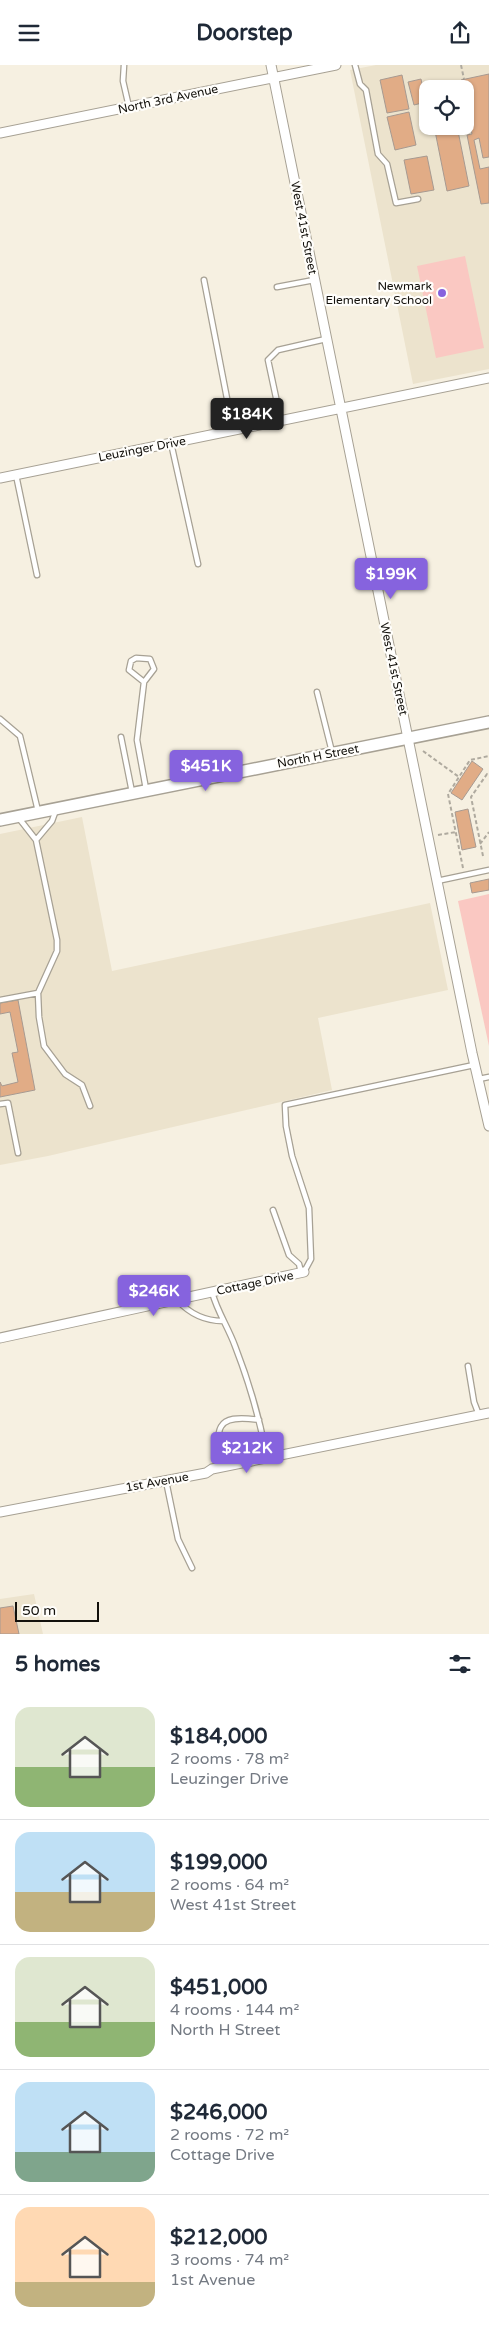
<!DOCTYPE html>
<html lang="en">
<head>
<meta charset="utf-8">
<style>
	:root { --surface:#fff; --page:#f6f6f7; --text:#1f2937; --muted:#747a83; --line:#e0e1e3; --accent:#8663de }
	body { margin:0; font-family:"Varela Round",sans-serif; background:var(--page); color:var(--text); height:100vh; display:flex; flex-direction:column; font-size:19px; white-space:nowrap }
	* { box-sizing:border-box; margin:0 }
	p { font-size:16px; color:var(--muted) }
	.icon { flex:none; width:28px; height:28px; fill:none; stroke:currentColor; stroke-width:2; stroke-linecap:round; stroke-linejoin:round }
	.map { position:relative; height:1569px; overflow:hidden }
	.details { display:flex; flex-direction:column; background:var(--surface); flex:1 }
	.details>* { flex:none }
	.buttons { position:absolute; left:419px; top:15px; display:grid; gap:10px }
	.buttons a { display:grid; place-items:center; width:55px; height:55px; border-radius:10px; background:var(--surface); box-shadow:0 1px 4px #0004; font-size:25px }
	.scale { position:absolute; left:15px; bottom:12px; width:84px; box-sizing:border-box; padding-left:5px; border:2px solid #12100b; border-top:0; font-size:14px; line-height:18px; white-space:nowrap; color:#12100b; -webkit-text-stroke:4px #fffefb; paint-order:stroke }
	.price { position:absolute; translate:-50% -42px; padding:0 11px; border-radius:5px; background:var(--accent); color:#fff; font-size:16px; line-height:32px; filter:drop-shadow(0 1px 2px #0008) }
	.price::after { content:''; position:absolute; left:50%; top:30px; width:15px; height:11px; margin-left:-8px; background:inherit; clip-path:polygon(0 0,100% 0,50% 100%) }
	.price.current { background:#222; color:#fff }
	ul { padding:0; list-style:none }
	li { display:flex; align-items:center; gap:15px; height:125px; padding:0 15px }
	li+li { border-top:1px solid var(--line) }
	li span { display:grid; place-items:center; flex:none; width:140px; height:100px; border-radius:15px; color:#555 }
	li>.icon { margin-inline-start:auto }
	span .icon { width:60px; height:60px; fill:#fffc; stroke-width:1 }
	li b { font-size:21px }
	h2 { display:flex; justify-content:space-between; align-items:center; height:60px; padding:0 15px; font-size:21px }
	header { display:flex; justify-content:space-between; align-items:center; height:65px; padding:0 15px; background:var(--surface); font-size:22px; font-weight:800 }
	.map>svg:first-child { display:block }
	.built { fill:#ece3cd; fill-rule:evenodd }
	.green { fill:#fac8c2 }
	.building { fill:#e1ac86; stroke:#a79a91 }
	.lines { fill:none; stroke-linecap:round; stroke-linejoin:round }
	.service-casing { stroke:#a7a194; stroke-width:7 }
	.minor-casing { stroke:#a7a194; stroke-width:11 }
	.tertiary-casing { stroke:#a7a194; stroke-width:14 }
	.path { stroke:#afaa9f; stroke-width:2; stroke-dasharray:4 2.5; stroke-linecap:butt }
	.service { stroke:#fff; stroke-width:4.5 }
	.minor { stroke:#fff; stroke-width:9 }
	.tertiary { stroke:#fff; stroke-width:11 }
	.poi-dot { fill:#8663de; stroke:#fffefb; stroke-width:2 }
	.labels { text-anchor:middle; stroke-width:4.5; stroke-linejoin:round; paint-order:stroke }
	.street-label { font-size:12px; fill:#12100b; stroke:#fffefb }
	.poi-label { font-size:12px; fill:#12100b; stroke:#fffefb; text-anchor:end }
</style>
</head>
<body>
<header><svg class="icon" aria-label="menu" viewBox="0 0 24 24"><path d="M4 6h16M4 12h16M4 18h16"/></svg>Doorstep<svg class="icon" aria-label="share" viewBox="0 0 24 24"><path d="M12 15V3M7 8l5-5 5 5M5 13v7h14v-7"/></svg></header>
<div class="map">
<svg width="489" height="1569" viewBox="0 0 489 1569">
	<rect width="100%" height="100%" fill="#f6f0e1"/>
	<!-- built -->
	<path class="built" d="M376,0H489V304L413,319L350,5ZM428,24H465V61H428Z
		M82,752L112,906L430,838L448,925L318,953L332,1025L48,1091L0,1100V769Z
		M34,1529L43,1569H0V1534Z"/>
	<!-- green -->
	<path class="green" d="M465,191L484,283L436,293L417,201Z
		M489,829V981L458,836Z"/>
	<!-- building -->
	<path class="building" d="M489,9V92L483,93L479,73L474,75L480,104L489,102V138L481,139L467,70L472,69L465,37V24H463L461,15Z
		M402,10L409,44L387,48L380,15Z
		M421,14L426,37L414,40L408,17Z
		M409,47L416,80L395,85L387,52Z
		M434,61H457L469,121L447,126Z
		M427,91L434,125L411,129L404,95Z
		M472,696L483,704L462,735L451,728Z
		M468,744L476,782L462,785L455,747Z
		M489,814V825L472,828L470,818Z
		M18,935L35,1025L0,1032V1017L2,1021L18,1017L12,988L18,987L10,947L0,949V938Z
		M13,1541L19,1569H0V1543Z"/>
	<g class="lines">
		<!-- service casing -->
		<g class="service-casing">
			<path id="service" d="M124,0L123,16L129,42
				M355,0L360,19L366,25L378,89L387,99L396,138L418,134
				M204,215L230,349
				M277,222L314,215
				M281,356L268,295L278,285L326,274
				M228,367L225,352L234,348L239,351L242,364
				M171,378L198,499
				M16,410L37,510
				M144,617L129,605L131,596L136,593L150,594L154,604L144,617L137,675L146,724
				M317,627L332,687
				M0,654L20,671L38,746
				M121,672L132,727
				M18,752L36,775L52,756L56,745
				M36,775L57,875V886L38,928L39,952L44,981L65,1009L82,1020L90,1041
				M437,816L489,805
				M0,935L38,928
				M479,1014L489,1012
				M0,1039L8,1038L18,1088
				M273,1145L289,1190L299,1199L301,1207
				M304,1207L311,1194L309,1143L292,1091L286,1061L285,1040L474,1000
				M212,1227C217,1246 228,1262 235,1281C249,1317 260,1355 267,1393
				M177,1235C189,1248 205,1256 223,1256
				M468,1301L474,1337L479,1350
				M222,1402C215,1364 214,1348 259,1355
				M166,1416L178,1474L192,1503"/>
		</g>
		<!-- minor casing -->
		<g class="minor-casing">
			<path id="minor" d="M271,0L472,988L489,1061
				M0,68L336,0
				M0,413L489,313
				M0,1273L304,1207
				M0,1447L206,1408L212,1404L489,1348"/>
		</g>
		<!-- tertiary casing -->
		<g class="tertiary-casing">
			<path id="tertiary" d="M0,755L489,657"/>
		</g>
		<!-- path -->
		<path class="path" d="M461,0L464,14
			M423,686L459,712
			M438,770L456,767
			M480,779L489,767
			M483,791L471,732L487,709L489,711
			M463,803L448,729L470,695L489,691"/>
		<!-- service -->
		<use href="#service" class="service"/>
		<!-- minor -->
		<use href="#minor" class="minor"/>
		<!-- tertiary -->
		<use href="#tertiary" class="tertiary"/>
	</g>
	<!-- markers -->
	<circle class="poi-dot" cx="442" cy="228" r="5"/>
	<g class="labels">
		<!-- street labels -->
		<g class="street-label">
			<text transform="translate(168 34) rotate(-12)" y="4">North 3rd Avenue</text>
			<text transform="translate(304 163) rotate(79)" y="4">West 41st Street</text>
			<text transform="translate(142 384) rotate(-11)" y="4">Leuzinger Drive</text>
			<text transform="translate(394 604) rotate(78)" y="4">West 41st Street</text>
			<text transform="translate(318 691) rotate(-11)" y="4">North H Street</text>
			<text transform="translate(255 1218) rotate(-12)" y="4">Cottage Drive</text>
			<text transform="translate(157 1417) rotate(-10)" y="4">1st Avenue</text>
		</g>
		<!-- poi labels -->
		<g class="poi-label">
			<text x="432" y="225">Newmark<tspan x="432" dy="14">Elementary School</tspan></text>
		</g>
	</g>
</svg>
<div class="buttons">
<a><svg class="icon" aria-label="locate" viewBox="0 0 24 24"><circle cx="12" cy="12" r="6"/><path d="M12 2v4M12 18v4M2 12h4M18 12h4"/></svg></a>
</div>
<div class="scale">50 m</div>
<b class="price current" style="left:247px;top:375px">$184K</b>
<b class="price" style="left:391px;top:535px">$199K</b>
<b class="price" style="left:206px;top:727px">$451K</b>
<b class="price" style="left:154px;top:1252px">$246K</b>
<b class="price" style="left:247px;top:1409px">$212K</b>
</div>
<section class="details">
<h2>5 homes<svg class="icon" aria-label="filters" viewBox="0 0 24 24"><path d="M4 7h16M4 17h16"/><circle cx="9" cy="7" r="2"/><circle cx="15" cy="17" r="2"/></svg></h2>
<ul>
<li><span style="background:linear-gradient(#dfe7d0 60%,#8fb573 0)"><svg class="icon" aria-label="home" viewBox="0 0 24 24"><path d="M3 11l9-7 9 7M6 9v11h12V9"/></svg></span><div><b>$184,000</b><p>2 rooms · 78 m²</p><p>Leuzinger Drive</p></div></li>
<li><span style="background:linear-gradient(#bfe0f5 60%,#c2b280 0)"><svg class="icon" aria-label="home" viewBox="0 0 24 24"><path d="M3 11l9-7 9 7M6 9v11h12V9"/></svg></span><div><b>$199,000</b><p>2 rooms · 64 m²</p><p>West 41st Street</p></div></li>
<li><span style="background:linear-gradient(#dfe7d0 65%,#8fb573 0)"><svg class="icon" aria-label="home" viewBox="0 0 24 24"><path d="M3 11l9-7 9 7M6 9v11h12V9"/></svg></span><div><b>$451,000</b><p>4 rooms · 144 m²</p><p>North H Street</p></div></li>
<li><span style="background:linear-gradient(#bfe0f5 70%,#7fa58c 0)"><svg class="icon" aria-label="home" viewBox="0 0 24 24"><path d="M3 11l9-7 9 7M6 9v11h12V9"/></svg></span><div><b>$246,000</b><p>2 rooms · 72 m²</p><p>Cottage Drive</p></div></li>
<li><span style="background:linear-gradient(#ffd9b3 75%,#c2b280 0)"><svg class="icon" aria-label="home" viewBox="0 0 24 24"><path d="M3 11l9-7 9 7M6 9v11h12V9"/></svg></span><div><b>$212,000</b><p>3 rooms · 74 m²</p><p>1st Avenue</p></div></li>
</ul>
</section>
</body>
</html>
